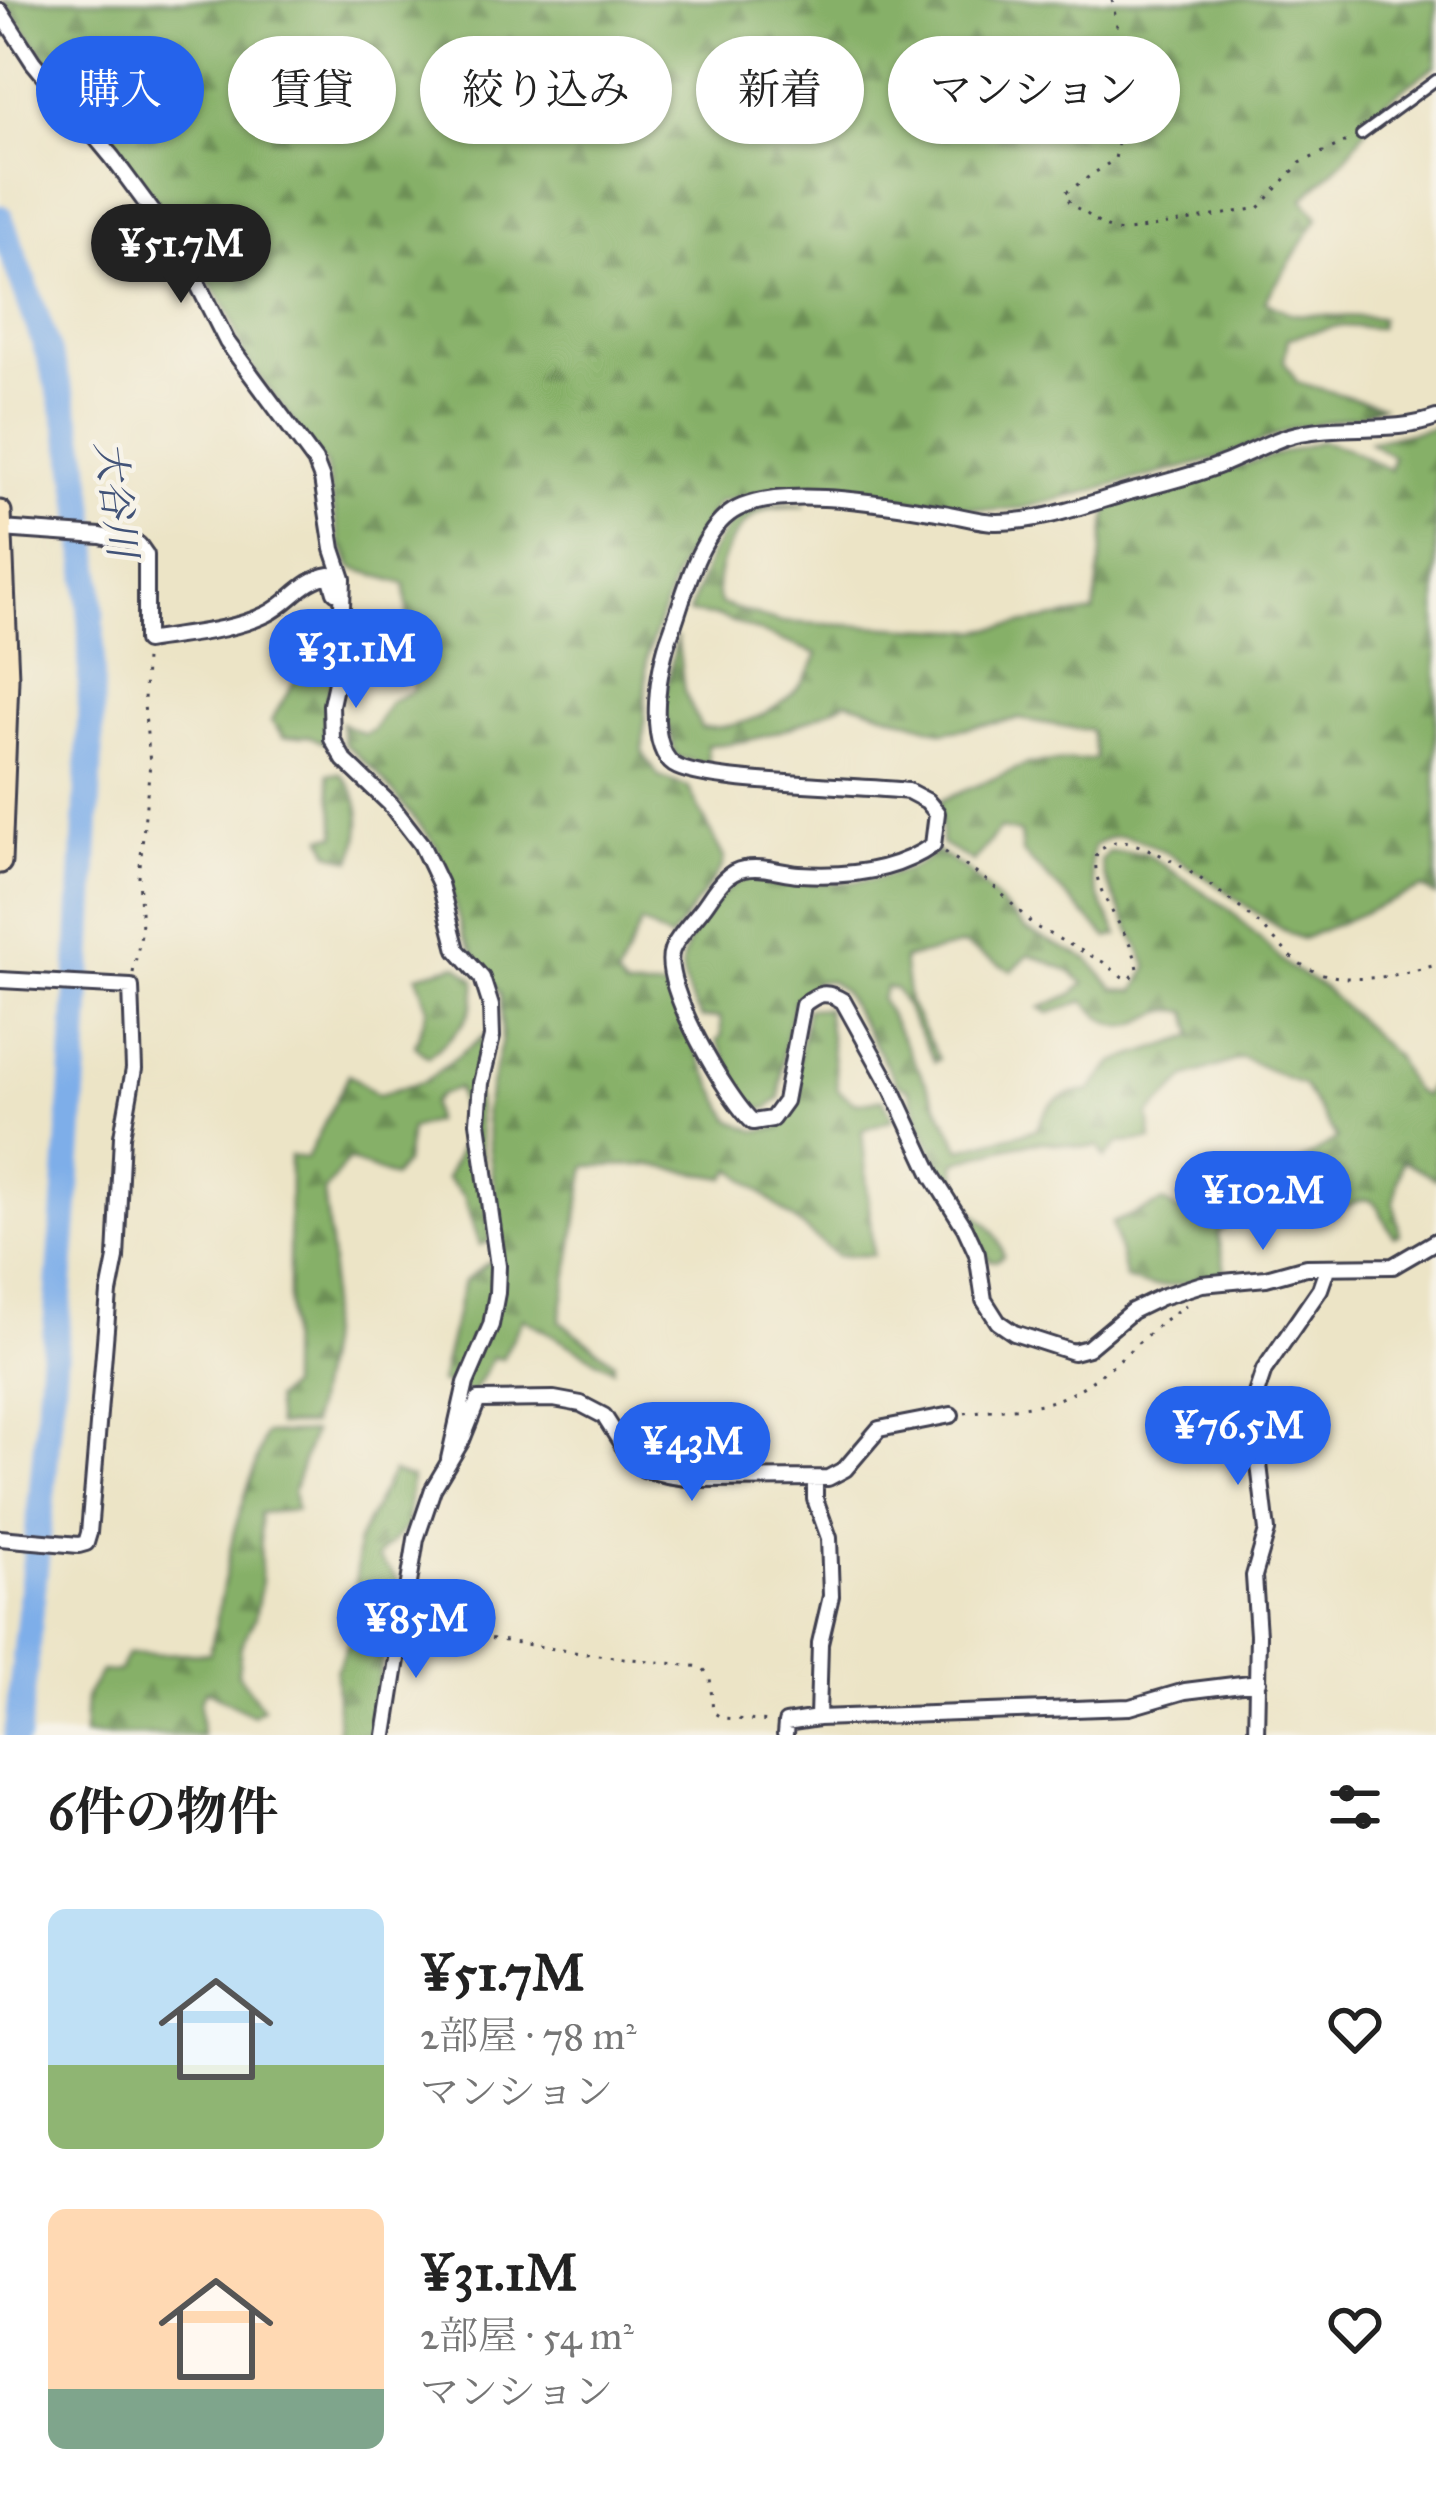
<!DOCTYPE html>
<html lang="ja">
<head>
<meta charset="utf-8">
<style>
	:root { --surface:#fff; --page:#f6f6f6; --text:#222; --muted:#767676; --accent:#2563eb }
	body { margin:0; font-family:"IM FELL Great Primer","Noto Serif JP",serif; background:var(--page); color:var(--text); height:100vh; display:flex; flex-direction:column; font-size:45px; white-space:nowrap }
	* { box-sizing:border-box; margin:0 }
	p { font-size:39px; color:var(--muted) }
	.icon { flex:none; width:66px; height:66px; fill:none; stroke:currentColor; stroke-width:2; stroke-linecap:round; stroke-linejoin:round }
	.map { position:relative; height:1735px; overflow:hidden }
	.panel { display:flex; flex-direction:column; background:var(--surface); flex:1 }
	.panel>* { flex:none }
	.hud { position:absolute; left:36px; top:36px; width:1365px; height:108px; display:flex; gap:24px }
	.price { position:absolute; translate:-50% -102px; padding:0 27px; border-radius:42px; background:var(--accent); color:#fff; font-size:39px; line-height:78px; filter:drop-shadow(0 3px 6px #0008) }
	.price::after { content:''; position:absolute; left:50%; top:72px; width:36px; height:27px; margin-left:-18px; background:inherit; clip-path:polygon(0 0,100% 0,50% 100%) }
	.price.selected { background:#222; color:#fff }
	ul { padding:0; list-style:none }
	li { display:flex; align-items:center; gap:36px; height:300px; padding:0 48px }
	li span { display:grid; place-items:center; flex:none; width:336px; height:240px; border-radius:18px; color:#555 }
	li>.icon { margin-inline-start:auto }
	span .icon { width:144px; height:144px; fill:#fffc; stroke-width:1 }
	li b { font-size:51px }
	h2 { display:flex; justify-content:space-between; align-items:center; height:144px; padding:0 48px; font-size:51px }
	.chip { padding:0 42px; border-radius:54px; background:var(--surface); box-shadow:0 3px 9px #0004; font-size:42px; line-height:108px }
	.chip.selected { background:var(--accent); color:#fff }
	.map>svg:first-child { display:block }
	.forest { fill:url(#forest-firs); stroke:#546951; stroke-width:3; fill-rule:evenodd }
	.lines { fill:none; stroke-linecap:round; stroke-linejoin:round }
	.river { stroke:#7eaee9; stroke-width:27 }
	.service-casing { stroke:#403f50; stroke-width:14 }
	.minor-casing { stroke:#403f50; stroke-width:20 }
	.secondary-casing { stroke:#403f50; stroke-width:27 }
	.path { stroke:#403f50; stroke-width:3; stroke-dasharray:3 9; stroke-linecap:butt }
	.service { stroke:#fff; stroke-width:8 }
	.minor { stroke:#fff; stroke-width:14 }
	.secondary { stroke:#f8e7c3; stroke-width:21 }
	.labels { text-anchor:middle; stroke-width:9; stroke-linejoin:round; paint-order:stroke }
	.water-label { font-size:39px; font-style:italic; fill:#425378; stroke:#f7f3e8 }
</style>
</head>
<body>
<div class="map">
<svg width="1436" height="1735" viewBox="0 0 1436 1735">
	<defs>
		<pattern id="forest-firs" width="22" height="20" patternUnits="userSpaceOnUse" patternTransform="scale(3)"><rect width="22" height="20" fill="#86b067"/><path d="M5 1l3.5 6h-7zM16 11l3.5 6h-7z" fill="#6d8f56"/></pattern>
	</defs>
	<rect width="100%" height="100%" fill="#f7f3e8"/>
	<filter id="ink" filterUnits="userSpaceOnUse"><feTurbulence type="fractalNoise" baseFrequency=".00833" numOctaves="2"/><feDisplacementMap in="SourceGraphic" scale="24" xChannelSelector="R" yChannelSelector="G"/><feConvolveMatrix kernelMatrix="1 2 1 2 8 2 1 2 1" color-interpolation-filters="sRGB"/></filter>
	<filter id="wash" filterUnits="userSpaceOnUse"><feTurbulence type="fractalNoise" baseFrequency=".004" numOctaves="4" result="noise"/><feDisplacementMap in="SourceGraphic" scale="48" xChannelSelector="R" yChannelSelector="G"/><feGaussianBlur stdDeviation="2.7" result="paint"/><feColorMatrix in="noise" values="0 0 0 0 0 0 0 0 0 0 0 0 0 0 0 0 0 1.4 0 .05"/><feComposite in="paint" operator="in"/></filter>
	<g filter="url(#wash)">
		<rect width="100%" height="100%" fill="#ece4c6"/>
		<!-- forest -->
		<path class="forest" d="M3,0H1436V65L1383,103L1345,159L1303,199L1318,218L1265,301L1291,314L1381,318L1379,328L1338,326L1288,338L1284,361L1297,382L1381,406L1360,415L1294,428L1217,459L1023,508L993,510L786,486L718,502L680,564L647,655L643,753L659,777L688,787L724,858L722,868L670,939L641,923L617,977L625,989H665L731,1120L756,1131L780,1127L793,1098L807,1009L826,1008L838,1090L855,1103L883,1099L893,1119L862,1130L873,1255L837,1256L733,1169L726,1178L650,1165L586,1166L560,1321L614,1362L613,1369L523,1318L502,1359L493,1357L473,1393L440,1382L464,1281L502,1252L485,1111L502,1039L501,995L464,937L437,846L378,774L344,743L341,723L364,734L373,730L390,702L413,690L405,584L352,568L340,543L326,465L242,353L230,315L201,269Z
			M1436,427V896L1422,888L1302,939C1256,922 1155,826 1111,837C1105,839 1100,843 1094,846C1083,879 1104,906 1118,935L1108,938L1022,852L1020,833L1000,829L973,862L942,844L940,801L1028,764L1096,759L1091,731L1019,719L943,732L847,701C804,725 756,744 707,745L709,765L676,757L663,705L677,637L684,691L701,728C752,729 799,703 818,654L720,617L689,613C711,550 724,493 806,506C794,507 779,506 768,509C734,520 709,573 720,604L779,622L977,631L1094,612L1108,507L1321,441L1346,448L1390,470L1393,457L1369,442Z
			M325,651L335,663L325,708L324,743L309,736L283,737L271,721L309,657Z
			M328,774H341C364,799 364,829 352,860L330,853L323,837L337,835Z
			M936,851L969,872L1026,930L1089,960L1114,989L1135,991L1148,967L1104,876L1101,861L1108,852L1145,853L1228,908L1289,967L1324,988L1395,1056L1413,1090L1424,1096L1436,1074V1179L1402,1160L1394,1203L1400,1234L1394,1236C1371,1202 1381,1185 1332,1215L1287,1207L1252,1223H1233L1218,1233L1225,1271C1192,1281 1157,1295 1126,1279L1112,1223L1164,1202L1196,1222L1208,1208L1282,1173L1337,1139L1303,1085L1242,1058L1187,1077L1149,1115L1152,1140L1119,1143L1105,1158L1099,1146C1081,1151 1060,1141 1041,1142C1013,1143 982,1155 955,1162C956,1171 956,1183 960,1191C972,1221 996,1219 1003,1256L996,1261L989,1260C960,1203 926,1150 909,1089L897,1083L843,991L830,981H816L794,1001L783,1052L780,1098L768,1108L758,1109L749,1101L717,1041L722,1036L720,1017L702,1018C692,1004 683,984 682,966C680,944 724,884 746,878C770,871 796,883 820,883C855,884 912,877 936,851ZM963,945L1012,971L1029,954L1068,970L1084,983L1073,994L1040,1008L1049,1013L1084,1001C1138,1058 1140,1000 1188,1012L1194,1036L1114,1062L1090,1091C1061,1094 1048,1100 1037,1129L961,1149L881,999L886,987L896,989L935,1062L939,1059L909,1002L903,959Z
			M458,965L475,980C478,1018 454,1035 428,1057L415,1045L428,1008L417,975Z
			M484,1036L475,1080L490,1241L480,1245L464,1196L446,1178L465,1137L458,1088L440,1095L432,1103L434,1121L410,1129L405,1163L393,1177L348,1160L324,1192L332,1261L325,1345L311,1425H277L274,1399L288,1387L290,1156L307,1158L349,1074L378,1095L426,1081Z
			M313,1432L293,1491L296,1510L260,1513L261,1583L255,1618L241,1645L238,1674L263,1708L253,1715L206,1690L200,1702L202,1735H84L86,1696L101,1671L118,1672L127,1654L210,1653L234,1531L265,1434Z
			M392,1472L411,1478L407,1526L377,1558L398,1579L378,1683L377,1735H338L336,1671L355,1629L357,1542Z"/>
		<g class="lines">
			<!-- river -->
			<path class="river" d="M0,218C29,300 60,372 76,459C102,608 89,763 82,912C70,1187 48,1462 17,1735"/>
		</g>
	</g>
	<g filter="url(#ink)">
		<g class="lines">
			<!-- service casing -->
			<g class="service-casing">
				<path id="service" d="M1361,135L1436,80"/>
			</g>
			<!-- minor casing -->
			<g class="minor-casing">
				<path id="minor" d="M0,11L33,62L112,157L180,249L227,342L315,461L322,479L333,549L343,579L340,664L331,705L332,739L344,760L390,804L421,844L440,884L457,950L482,978L491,1006L492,1037L481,1083L478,1122L498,1266L497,1293L491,1325L466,1383L449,1459
					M1436,418C1393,434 1345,423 1301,433C1275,438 1250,453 1225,463C1195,476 1161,483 1129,492C1087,504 1042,522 997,522C980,522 961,516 943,513C893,505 771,482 729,514C696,539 684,598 670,635C659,663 645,745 674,765C703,784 863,785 908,791L927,801L937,813L933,845C895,872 844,877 799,874C782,873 762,865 744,869C725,872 715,891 705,905C695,919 678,935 672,950C659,983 728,1100 753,1122L772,1119L785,1101L803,1005C818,993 826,990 843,1001L893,1091L933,1177L965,1228L977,1254L984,1300L998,1322L1014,1333L1073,1352L1088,1348L1132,1311L1161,1297L1202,1284L1266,1278L1306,1267L1393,1266L1436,1241
					M2,529L101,536L139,545L146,555V641C185,634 230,632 267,614C290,603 303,579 330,575L335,592
					M0,980L131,987L134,1069L122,1136L116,1258L109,1293L89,1533L86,1543L79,1545L0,1538
					M815,1479V1499L829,1538L831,1596L820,1643L818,1718
					M385,1735L416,1539L433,1489L462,1440L478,1400L554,1399L581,1404L604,1416L632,1460L644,1469L667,1475L693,1479L828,1478L845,1469L879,1429L951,1415
					M785,1735L786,1723L818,1718L1130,1707L1185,1691L1258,1682
					M1256,1735L1258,1635L1254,1576L1267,1531L1252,1406L1264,1370L1320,1289L1327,1269"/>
			</g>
			<!-- secondary casing -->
			<g class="secondary-casing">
				<path id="secondary" d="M0,512L7,678L0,862"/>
			</g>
			<!-- path -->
			<path class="path" d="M1112,0C1124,55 1125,104 1115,159L1065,193L1072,206C1094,214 1096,229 1123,232L1259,208L1300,163L1349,140
				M945,852L992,884L1034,926L1103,962L1124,978H1131L1138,969C1132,929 1085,890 1098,850C1099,850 1114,843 1115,842C1153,837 1248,910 1273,938C1288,953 1295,964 1317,972C1356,985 1396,976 1436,965
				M133,973L142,929L139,877L150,763L144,705L145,655
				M965,1413C992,1409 1022,1409 1049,1402C1101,1388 1140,1334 1186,1305
				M420,1627L580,1653L702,1667L710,1677L713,1712L722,1718L771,1722"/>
			<!-- service -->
			<use href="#service" class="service"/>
			<!-- minor -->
			<use href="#minor" class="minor"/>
			<!-- secondary -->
			<use href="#secondary" class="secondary"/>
		</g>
	</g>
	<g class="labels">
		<!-- water labels -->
		<g class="water-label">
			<text transform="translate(117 499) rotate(83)" y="14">大谷川</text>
		</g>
	</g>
</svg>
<b class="price selected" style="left:181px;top:306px">¥51.7M</b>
<b class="price" style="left:356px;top:711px">¥31.1M</b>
<b class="price" style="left:1263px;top:1253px">¥102M</b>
<b class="price" style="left:1238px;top:1488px">¥76.5M</b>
<b class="price" style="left:692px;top:1504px">¥43M</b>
<b class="price" style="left:416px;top:1681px">¥85M</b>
<div class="hud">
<a class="chip selected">購入</a>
<a class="chip">賃貸</a>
<a class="chip">絞り込み</a>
<a class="chip">新着</a>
<a class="chip">マンション</a>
</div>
</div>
<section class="panel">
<h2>6件の物件<svg class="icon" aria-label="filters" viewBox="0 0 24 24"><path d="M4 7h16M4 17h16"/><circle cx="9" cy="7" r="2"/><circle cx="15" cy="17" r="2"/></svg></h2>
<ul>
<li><span style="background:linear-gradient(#bfe0f5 65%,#8fb573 0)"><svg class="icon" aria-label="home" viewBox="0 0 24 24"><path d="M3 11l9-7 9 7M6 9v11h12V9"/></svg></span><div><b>¥51.7M</b><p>2部屋 · 78 m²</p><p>マンション</p></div><svg class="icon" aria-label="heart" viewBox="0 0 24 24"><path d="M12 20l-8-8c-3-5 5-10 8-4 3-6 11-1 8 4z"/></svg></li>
<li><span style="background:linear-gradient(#ffd9b3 75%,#7fa58c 0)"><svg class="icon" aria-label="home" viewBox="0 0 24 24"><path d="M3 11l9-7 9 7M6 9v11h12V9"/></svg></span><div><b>¥31.1M</b><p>2部屋 · 54 m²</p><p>マンション</p></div><svg class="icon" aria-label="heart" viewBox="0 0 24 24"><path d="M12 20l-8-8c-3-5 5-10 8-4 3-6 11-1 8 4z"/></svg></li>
</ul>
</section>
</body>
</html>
